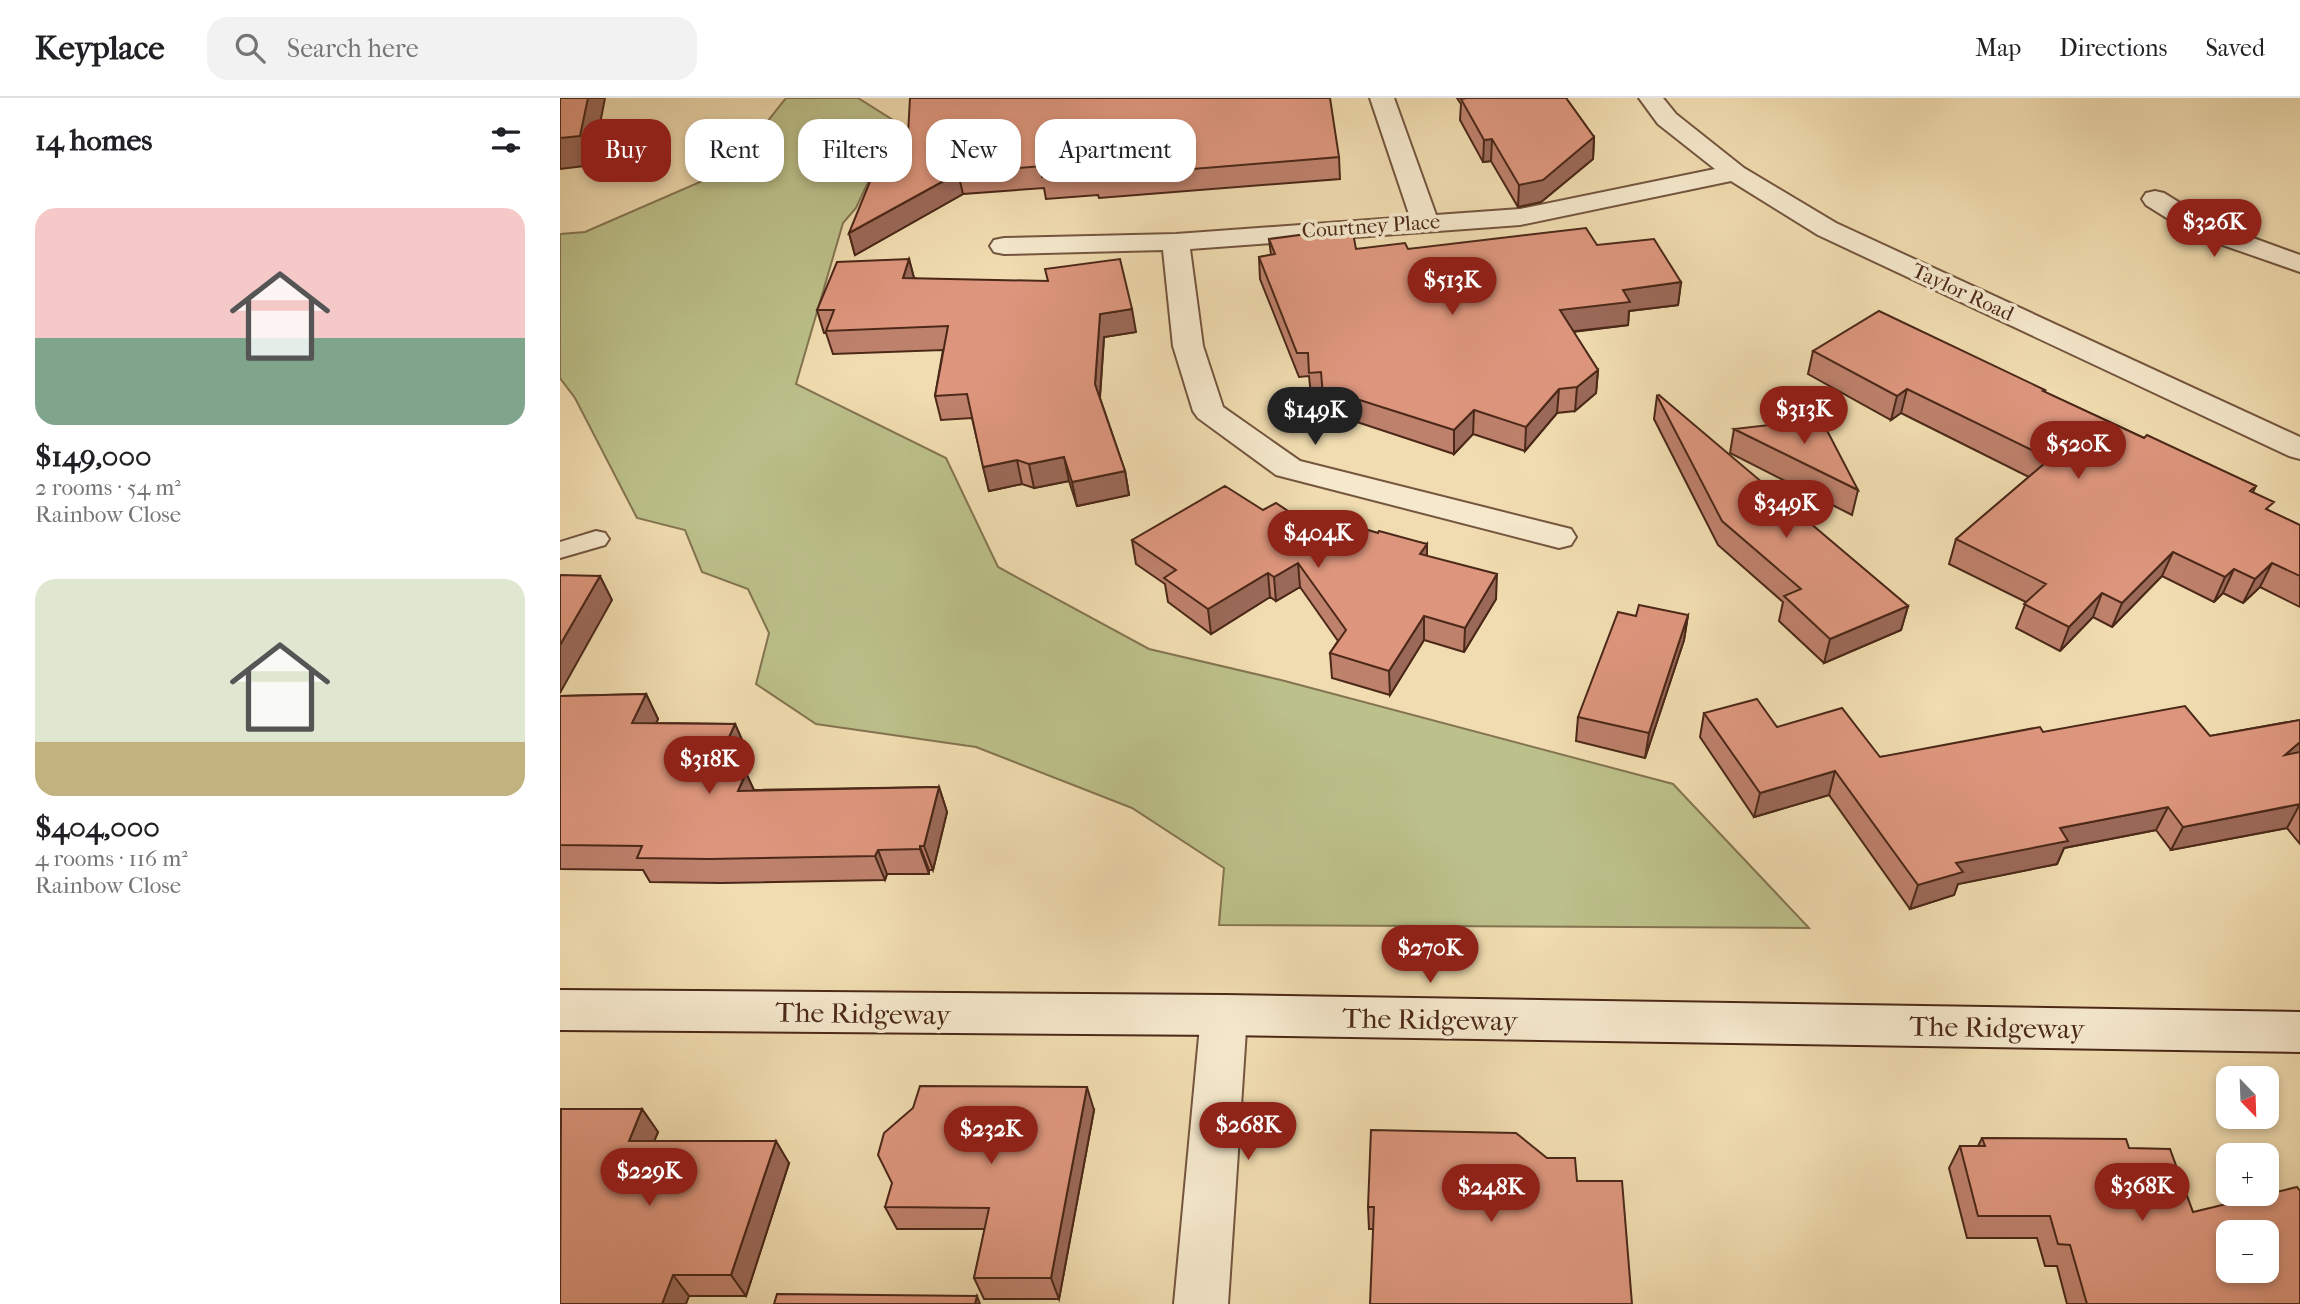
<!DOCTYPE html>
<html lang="en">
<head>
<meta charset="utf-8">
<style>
	:root { --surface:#fff; --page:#f2f2f2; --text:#202124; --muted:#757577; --line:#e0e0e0; --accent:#8f2418 }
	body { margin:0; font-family:"IM FELL French Canon",serif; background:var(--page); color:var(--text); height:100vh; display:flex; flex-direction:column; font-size:26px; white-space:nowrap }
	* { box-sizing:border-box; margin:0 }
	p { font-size:23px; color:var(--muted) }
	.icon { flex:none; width:38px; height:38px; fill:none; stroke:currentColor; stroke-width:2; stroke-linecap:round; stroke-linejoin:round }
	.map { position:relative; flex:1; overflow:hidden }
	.drawer { display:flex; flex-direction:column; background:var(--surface); width:560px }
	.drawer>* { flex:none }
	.hud { position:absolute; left:21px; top:21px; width:665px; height:63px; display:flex; gap:14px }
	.needle { width:46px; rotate:157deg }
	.tools { position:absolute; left:1656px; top:968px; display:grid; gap:14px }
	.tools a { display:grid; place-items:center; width:63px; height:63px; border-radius:14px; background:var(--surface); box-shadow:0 4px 10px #0003; font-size:35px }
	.price { position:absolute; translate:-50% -60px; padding:0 16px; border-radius:24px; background:var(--accent); color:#fff; font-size:23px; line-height:46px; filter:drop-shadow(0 2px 4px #0008) }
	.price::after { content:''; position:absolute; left:50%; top:42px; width:21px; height:16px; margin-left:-10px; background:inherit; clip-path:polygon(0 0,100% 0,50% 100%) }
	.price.active { background:#222; color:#fff }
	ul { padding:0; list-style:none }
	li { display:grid; align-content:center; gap:14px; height:371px; padding:0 35px }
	li span { display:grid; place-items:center; height:217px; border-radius:21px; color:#555 }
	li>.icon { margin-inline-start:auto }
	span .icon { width:126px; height:126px; fill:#fffc; stroke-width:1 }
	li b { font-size:30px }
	h2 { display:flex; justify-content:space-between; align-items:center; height:84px; padding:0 35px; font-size:30px }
	.pill { padding:0 24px; border-radius:21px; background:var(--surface); box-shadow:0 4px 10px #0003; font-size:24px; line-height:63px }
	.pill.active { background:var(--accent); color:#fff }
	header { display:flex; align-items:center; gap:42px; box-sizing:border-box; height:98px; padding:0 35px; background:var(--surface); border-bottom:2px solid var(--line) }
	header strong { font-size:33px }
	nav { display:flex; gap:38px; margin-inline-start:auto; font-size:24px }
	.search { width:490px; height:63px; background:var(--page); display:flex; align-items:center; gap:18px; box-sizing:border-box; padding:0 24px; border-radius:21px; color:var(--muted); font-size:26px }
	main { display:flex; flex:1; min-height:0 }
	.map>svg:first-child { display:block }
	.green { fill:#bcc08a; stroke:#847451; stroke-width:2 }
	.water { fill:#9bbca8; stroke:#7b816e; stroke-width:2 }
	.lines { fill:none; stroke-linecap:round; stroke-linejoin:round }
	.lane-casing { stroke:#74553e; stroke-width:4 }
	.street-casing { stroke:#74553e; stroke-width:4 }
	.secondary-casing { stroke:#4b2818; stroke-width:4 }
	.lane { fill:#f5e8cc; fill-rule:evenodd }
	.street { fill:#f5e8cc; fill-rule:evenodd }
	.secondary { fill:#f5e8cc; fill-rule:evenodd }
	.wall { fill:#be816c; stroke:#4b2818; stroke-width:2 }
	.shaded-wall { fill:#9b6958; stroke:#4b2818; stroke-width:2 }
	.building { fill:#dd967d; stroke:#4b2818; stroke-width:2; fill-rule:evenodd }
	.labels { text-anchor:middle; stroke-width:7; stroke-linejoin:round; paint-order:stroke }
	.far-street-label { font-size:21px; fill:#4b2818; stroke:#f5e8cc }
	.near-street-label { font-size:28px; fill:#4b2818; stroke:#f5e8cc }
</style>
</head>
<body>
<header>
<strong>Keyplace</strong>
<div class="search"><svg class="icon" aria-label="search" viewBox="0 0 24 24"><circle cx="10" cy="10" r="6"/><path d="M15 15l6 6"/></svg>Search here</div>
<nav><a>Map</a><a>Directions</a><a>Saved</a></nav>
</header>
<main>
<section class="drawer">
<h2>14 homes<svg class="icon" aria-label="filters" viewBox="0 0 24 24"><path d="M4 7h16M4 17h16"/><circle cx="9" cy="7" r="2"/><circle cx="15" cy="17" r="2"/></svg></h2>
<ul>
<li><span style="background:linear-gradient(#f6c9c9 60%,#7fa58c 0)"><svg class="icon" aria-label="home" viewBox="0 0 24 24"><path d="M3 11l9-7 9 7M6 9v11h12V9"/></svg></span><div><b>$149,000</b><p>2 rooms · 54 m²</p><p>Rainbow Close</p></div></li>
<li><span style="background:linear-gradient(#dfe7d0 75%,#c2b280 0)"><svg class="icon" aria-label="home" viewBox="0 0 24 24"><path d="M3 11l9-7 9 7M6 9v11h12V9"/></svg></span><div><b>$404,000</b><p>4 rooms · 116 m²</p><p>Rainbow Close</p></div></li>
</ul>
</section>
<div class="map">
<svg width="1740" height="1206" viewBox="0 0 1740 1206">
	<rect width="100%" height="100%" fill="#f0dcb0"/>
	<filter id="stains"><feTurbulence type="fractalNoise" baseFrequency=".00286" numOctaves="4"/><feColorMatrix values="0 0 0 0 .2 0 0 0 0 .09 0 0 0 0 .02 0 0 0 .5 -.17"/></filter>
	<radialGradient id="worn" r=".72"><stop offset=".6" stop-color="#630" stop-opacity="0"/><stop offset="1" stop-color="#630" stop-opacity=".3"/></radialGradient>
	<!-- green -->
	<path class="green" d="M226,0H298L336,24L296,110L283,125L236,286L386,360L438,469L589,551L721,582L1113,686L1249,830L659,827L664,770L572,710L416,649L256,626L196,586L209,535L188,491L142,474L125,432L77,420L15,300L0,280V136L25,134L170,71Z"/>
	<!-- water -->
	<path class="water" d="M71,56L74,57L69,77L44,80L48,60Z"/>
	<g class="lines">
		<!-- lane casing -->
		<g class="lane-casing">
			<path id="lane" d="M36,433L45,435L49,441L45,447L0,460V444Z"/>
		</g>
		<!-- street casing -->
		<g class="street-casing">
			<path id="street" d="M810,0H834L876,117L960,111L1155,71L1098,26L1079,0H1103L1116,16L1184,70L1276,125L1740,339V361L1729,358L1258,137L1171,83L960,127L630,151L643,248L663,309L740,363L1011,431L1016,439L1011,447L999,450L716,377L638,320L633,313L613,248L603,152L444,156L434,154L430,148L434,142L444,140L616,136L850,119Z
				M1595,93L1604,95L1652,125L1740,157V174L1634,137L1586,107L1582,101L1586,95Z
				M664,897L680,903L687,917L668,1206H614L641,917L648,903Z"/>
		</g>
		<!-- secondary casing -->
		<g class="secondary-casing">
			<path id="secondary" d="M0,892L664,897L1740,914V954L664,937L0,932Z"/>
		</g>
		<!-- lane -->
		<use href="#lane" class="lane"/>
		<!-- street -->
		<use href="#street" class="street"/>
		<!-- secondary -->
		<use href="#secondary" class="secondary"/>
	</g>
	<!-- wall -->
	<path class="wall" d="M897,0H1006L1034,39L1033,61L981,104L958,109L931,63L923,64L900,22L901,6Z
		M347,54L779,59L780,81L539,100L538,97L486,101L484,90L403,96L295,157L289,135Z
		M709,141L796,151H848L1037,147L1121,184L1118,207L1069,213L1068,227L1013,234L1038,272L1036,295L1015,313L997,315L965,353L913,336L894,356L785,320L765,322L763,297L751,298L749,278L739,279L700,181L699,159L711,157Z
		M349,161L354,180L576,234L544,239L540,300L565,373L569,397L517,408L509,383L474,390L462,386L429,393L412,320L381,322L375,298L383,252L273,256L266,235H264L257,212Z
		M1253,253L1484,294L1584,340L1696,388L1693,394L1709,413L1740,427V509L1700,489L1683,505L1663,495L1654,504L1602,478L1552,529L1533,519L1500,553L1456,530L1466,504L1389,466L1396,441L1469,379L1341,315L1331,322L1248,276Z
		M1097,298L1348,508L1341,532L1264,565L1219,523L1223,504L1158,447L1094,321Z
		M1174,331L1298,392L1292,417L1170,355Z
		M703,412L749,427L818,435L867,446V458L936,501L904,554L864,542L830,597L772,580L770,555L778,543L740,489L716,503L710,499L651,536L608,504L605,486L576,466L572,442Z
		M1128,517L1124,542L1085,660L1016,643L1018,619Z
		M86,596L98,621L96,625L175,626L186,651L175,675H186L194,692L379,689L387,714L373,772H369V776H327L325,782L161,785L90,784L83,772L0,771V598Z
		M1144,615L1217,629L1320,659L1483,634L1650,638L1740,622V746L1727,730L1611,752L1596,732L1504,750L1497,766L1398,786L1394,797L1350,811L1269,697L1194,719L1140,639Z
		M82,1011L98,1034L94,1043L229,1065L186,1198H129L0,1206Z
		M534,1012L499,1201H424L414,1180L425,1131H337L325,1109Z
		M1422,1040L1569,1050L1633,1114L1740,1206H1507L1497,1168H1485L1477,1140H1407L1389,1070L1400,1048H1418Z
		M987,1060L1017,1083L813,1131H809L808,1109Z"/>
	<!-- shaded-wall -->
	<path class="shaded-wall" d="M28,0H45L32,67L0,71V40Z
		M1034,39L1033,61L981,104L958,109L959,87Z
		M932,41L931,63L923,64L924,42Z
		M398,75L403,96L295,157L289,135Z
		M349,161L355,184L343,180Z
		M1121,184L1118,207L1069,213L1068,227L998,235L1000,212L1063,192Z
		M572,211L576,234L544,239L539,310L535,286L540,216Z
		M1038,272L1036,295L1015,313L1017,289Z
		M999,291L997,315L965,353L966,329Z
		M1347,291L1341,315L1331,322L1337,298Z
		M914,312L913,336L894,356V332Z
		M504,359L509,383L474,390L469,366Z
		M457,362L462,386L429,393L423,369Z
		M565,373L569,397L517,408L512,384Z
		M867,446V470L860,456Z
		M1613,454L1602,478L1552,529L1562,505Z
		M738,465L740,489L716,503L714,479Z
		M1712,465L1700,489L1683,505L1695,481Z
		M1674,471L1663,495L1654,504L1665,479Z
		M708,475L710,499L651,536L648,511Z
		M937,476L936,501L904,554L905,530Z
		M40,478L52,502L0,595V547Z
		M1542,495L1533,519L1500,553L1509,529Z
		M1348,508L1341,532L1264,565L1270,541Z
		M1128,517L1124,542L1085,660L1089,635Z
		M864,518V542L830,597L829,573Z
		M86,596L98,621L85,650L72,625Z
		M175,626L186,651L164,699L153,675Z
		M1740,644V655L1725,657Z
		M1275,673L1269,697L1194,719L1200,695Z
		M186,675L197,699L178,693Z
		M379,689L387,714L373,772L364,748Z
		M1740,706L1727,730L1611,752L1623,729Z
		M1608,709L1596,732L1504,750L1497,766L1398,786L1394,797L1350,811L1358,787L1396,765L1500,730Z
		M360,748L369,772V776L360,751Z
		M318,752L327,776L325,782L315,758Z
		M527,989L534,1012L499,1201L491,1180Z
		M82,1011L98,1034L85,1065L69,1043Z
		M216,1043L229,1065L186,1198L171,1177Z
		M113,1177L129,1198L126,1206H102Z
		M417,1198L420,1206H415Z"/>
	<!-- building -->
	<path class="building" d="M0,0H28L20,38L0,40Z
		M350,0H770L779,59L535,79V75L482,79V68L398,75L289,135L315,71L347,54Z
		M907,0H1006L1034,39L983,82L959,87L932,41L924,42L901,1Z
		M792,130L796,151L845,145L848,151L1026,130L1037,147L1094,141L1121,184L1063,192L1070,204L1000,212L1038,272L1017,289L999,291L966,329L914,312L894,332L784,297L763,298L761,274L749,275L748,255H737L699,159L715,156L709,141Z
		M349,161L343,180L488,183L485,171L560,161L572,211L540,216L535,286L565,373L512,384L504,359L469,366L457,362L423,369L407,296L375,298L388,228L266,233L274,212H257L277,164Z
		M1319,213L1485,292L1483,293L1584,340L1587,337L1696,388L1690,393L1714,404L1706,411L1740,427V478L1712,465L1695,481L1674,471L1665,479L1613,454L1562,505L1542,495L1509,529L1464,506L1486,486L1396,441L1485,365L1480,363L1486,359L1347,291L1337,298L1253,253Z
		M1099,297L1348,508L1270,541L1224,498L1241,491L1162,423L1097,298Z
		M1261,321L1298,392L1174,331Z
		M665,388L703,412L716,405L749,427L758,417L818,435L819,433L867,446L860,456L937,476L905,530L864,518L829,573L770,555L786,532L738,465L714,479L708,475L648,511L604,480L616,472L572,442Z
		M0,477L40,478L0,547Z
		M1079,507L1128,517L1089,635L1018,619L1058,514L1076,518Z
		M86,596L72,625L175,626L153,675H186L178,693L379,689L364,748H360V751L318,752L315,758L149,761L77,760L82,748L0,747V598Z
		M1197,601L1217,629L1282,610L1320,659L1480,629L1483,634L1625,608L1650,638L1740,622V644L1725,657L1740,654V706L1623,729L1608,709L1500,730L1508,743L1396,765L1403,774L1358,787L1275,673L1200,695L1144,615Z
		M360,988L527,989L491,1180H414L429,1110L325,1109L332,1085L318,1057L324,1035L353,1010Z
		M1,1011H82L69,1043H216L171,1177H113L102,1206H0Z
		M811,1032L956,1035L987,1060H1015L1017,1083H1062L1072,1206H810L814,1109H808Z
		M1422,1040L1566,1041L1569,1050L1610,1051L1633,1114L1737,1089L1740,1093V1206H1527L1510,1147L1498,1146L1490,1118H1418L1400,1048H1425ZM1668,1134H1706V1172H1668Z
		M217,1196L417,1198L415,1206H214Z"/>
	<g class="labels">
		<!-- far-street labels -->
		<g class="far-street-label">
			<text transform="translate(811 128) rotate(-4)" y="7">Courtney Place</text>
			<text transform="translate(1403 194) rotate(25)" y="7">Taylor Road</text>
		</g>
		<!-- near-street labels -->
		<g class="near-street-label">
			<text transform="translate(303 915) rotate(1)" y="10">The Ridgeway</text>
			<text transform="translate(870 921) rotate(1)" y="10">The Ridgeway</text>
			<text transform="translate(1437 929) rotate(1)" y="10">The Ridgeway</text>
		</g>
	</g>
	<rect width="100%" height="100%" filter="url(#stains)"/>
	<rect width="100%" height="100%" fill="url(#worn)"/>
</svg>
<div class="tools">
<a><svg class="needle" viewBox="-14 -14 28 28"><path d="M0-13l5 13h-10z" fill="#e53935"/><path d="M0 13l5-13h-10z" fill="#757577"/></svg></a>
<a>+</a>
<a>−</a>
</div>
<b class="price" style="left:1654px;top:161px">$326K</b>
<b class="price" style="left:892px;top:219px">$513K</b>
<b class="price" style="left:1244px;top:348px">$313K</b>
<b class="price active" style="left:755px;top:349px">$149K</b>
<b class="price" style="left:1518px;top:383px">$520K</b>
<b class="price" style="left:1226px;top:442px">$349K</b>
<b class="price" style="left:758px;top:472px">$404K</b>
<b class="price" style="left:149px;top:698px">$318K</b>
<b class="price" style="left:870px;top:887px">$270K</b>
<b class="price" style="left:688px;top:1064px">$268K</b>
<b class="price" style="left:431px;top:1068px">$232K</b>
<b class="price" style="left:89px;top:1110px">$229K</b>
<b class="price" style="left:1582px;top:1125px">$368K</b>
<b class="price" style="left:931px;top:1126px">$248K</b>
<div class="hud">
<a class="pill active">Buy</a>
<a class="pill">Rent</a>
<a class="pill">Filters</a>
<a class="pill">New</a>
<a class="pill">Apartment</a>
</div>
</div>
</main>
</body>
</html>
